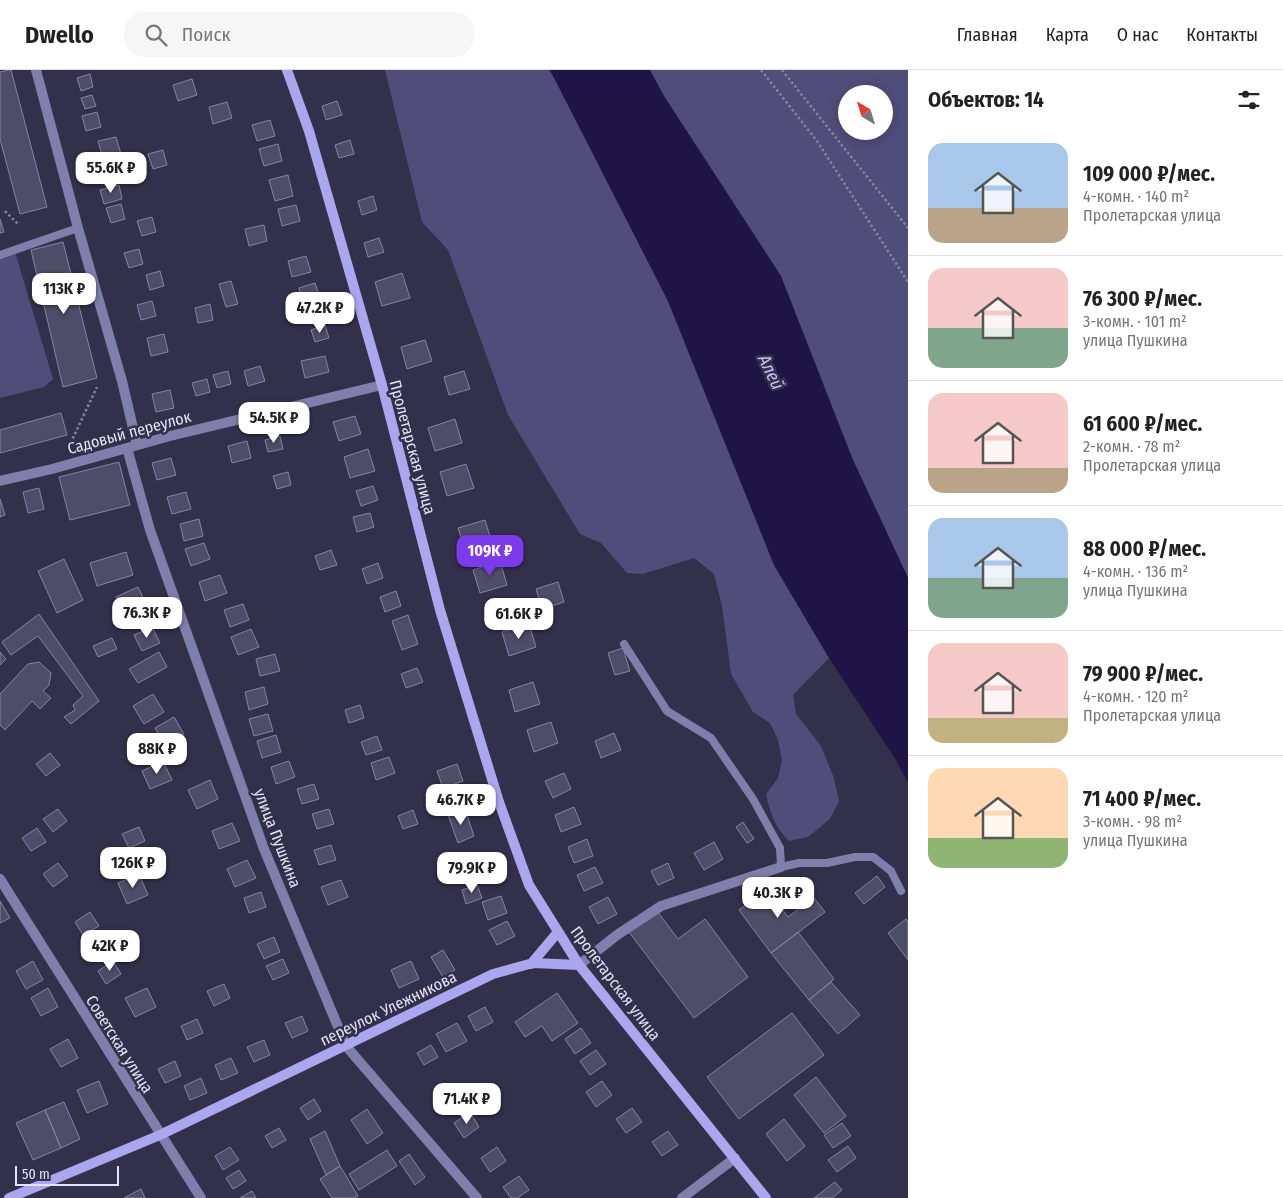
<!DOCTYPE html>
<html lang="ru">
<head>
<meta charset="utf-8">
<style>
	:root { --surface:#fff; --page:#f6f6f6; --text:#222; --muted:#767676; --line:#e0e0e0; --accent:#7c3aed }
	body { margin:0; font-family:"Fira Sans Condensed",sans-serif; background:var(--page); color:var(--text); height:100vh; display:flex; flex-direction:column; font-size:19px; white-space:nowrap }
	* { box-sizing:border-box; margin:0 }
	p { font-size:16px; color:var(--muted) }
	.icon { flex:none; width:28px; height:28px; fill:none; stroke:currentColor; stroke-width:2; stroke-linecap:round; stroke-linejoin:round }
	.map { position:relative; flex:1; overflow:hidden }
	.drawer { display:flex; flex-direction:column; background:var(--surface); width:375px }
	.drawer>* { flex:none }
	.needle { width:32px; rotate:322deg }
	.tools { position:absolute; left:838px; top:15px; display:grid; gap:10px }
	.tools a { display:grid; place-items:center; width:55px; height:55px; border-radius:50%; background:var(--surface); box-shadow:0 2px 12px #0003; font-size:25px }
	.scale { position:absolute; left:15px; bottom:12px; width:104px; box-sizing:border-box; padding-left:5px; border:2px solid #e4e3f5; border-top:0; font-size:14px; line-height:18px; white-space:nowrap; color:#e4e3f5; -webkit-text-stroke:4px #32304b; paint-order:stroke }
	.price { position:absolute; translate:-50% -42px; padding:0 11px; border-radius:10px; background:#fff; color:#222; font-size:16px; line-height:32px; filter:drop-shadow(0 1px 2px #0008) }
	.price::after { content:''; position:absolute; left:50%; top:30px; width:15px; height:11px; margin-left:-8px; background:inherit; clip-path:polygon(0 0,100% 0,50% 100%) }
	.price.current { background:var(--accent); color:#fff }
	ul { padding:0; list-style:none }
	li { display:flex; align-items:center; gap:15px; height:125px; padding:0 20px }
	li+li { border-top:1px solid var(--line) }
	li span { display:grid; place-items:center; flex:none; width:140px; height:100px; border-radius:15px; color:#555 }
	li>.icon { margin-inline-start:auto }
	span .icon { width:60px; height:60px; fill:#fffc; stroke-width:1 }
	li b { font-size:21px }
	h2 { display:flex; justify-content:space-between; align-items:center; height:60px; padding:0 20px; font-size:21px }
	header { display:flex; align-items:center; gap:30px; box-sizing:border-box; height:70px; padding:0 25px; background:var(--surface); border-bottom:1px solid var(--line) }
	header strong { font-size:24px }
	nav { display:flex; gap:28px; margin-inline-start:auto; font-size:18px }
	.search { width:350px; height:45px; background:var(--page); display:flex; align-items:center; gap:12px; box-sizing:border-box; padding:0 18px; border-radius:20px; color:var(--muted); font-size:19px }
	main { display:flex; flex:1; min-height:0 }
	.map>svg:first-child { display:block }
	.green { fill:#504d7a; fill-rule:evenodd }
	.water { fill:#1e1446 }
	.building { fill:#4e4d69; stroke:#8584a4 }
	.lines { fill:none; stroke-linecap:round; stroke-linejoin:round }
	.path { stroke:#86849b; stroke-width:2.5; stroke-dasharray:2.5 2.5; stroke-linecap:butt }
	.lane { stroke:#807eaa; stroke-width:8 }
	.street { stroke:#807eaa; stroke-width:10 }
	.secondary { stroke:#aba7ee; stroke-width:10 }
	.labels { text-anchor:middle; stroke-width:5; stroke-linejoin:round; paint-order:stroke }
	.street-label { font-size:16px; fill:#e4e3f5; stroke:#32304b }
	.water-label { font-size:18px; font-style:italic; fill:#c3c1f4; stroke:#32304b }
</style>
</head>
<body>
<header>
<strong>Dwello</strong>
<div class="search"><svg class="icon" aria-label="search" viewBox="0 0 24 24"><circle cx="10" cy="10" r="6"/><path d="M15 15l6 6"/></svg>Поиск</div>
<nav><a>Главная</a><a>Карта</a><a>О нас</a><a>Контакты</a></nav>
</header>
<main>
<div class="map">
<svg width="908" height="1128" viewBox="0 0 908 1128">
	<rect width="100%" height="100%" fill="#32304b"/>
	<!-- green -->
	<path class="green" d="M385,0H549L555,9L668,231L774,495L829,588L793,625L796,644L821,676L834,708L839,731L830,749L808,767L789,771C775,758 770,743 766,724L778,708L782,690L778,670L770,653L753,642L731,604L722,536L714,504L694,488L643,504L627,503L601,473L580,464L508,345L448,180L422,152Z
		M650,0H908V508L853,390ZM846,24H884V61H846Z
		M15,182L53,309L44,317L0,328V185Z"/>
	<!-- water -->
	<path class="water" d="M550,0H650L664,26L781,206L853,390L908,508V713L896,690L829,588L774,495L668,231Z"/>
	<!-- building -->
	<path class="building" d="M9,0H11L47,137L20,144L0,69V2Z
		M90,4L93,17L81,21L77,8Z
		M192,9L197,25L178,31L173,15Z
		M92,25L96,36L85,39L81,28Z
		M337,31L342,45L326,50L322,36Z
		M227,32L232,48L213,54L209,37Z
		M97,42L101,57L86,61L82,46Z
		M270,50L275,66L257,71L252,55Z
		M116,67L121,84L103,89L98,71Z
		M350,70L354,84L339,88L335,75Z
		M278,74L282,91L264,96L259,79Z
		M163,80L167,95L153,99L148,84Z
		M288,105L293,126L275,131L269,110Z
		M119,115L122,129L104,134L100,120Z
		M373,126L377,140L362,145L358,131Z
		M121,134L125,149L111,153L106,138Z
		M296,135L300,151L282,156L278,139Z
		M152,147L156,162L142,166L137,151Z
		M0,149L4,162L0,163Z
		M264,155L267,171L249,176L245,159Z
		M379,168L384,182L368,187L364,173Z
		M63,172L97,308L63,317L31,180Z
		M139,179L143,194L129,198L124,183Z
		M306,186L311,202L292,207L288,191Z
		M160,201L164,216L150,220L146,205Z
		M402,203L410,228L382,236L375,212Z
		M231,211L238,234L226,237L219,214Z
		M315,213L320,228L303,233L299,218Z
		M152,231L156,246L141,250L137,235Z
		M210,234L213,250L198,253L195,238Z
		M325,255L329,268L315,272L311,260Z
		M164,264L168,282L151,286L147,268Z
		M425,270L432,291L407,299L401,277Z
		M325,286L329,302L305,308L301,291Z
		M260,296L265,311L248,316L244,301Z
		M228,301L231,314L217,318L213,305Z
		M464,301L470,319L449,325L444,307Z
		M207,309L210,322L196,326L192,313Z
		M170,320L174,338L156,342L152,324Z
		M61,343L67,365L0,383V360Z
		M355,346L361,364L339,371L333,352Z
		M455,349L462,373L435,381L428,358Z
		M280,366L283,379L268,382L265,370Z
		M247,371L251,388L232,393L228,376Z
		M368,379L375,401L350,408L344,387Z
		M171,388L176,405L157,410L152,393Z
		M119,392L130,435L70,450L59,407Z
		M466,394L474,418L447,426L440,402Z
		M288,402L291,415L277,419L273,406Z
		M373,416L378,430L361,436L356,421Z
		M39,418L44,439L28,443L23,422Z
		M186,422L191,439L172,444L167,427Z
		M0,429L5,445L0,447Z
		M370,443L374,457L357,462L353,447Z
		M199,449L203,466L184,471L180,454Z
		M485,450L492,473L466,482L458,458Z
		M204,473L210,489L191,496L185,479Z
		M331,480L337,495L320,500L315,486Z
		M126,482L133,505L97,516L90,493Z
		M64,489L83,530L57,543L38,501Z
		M500,491L507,515L480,523L473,500Z
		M378,493L383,508L367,514L362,499Z
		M220,505L227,523L205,531L199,512Z
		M558,512L564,532L542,539L536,519Z
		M138,517L147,536L125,546L116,527Z
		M396,521L401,536L385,542L380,527Z
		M243,534L249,550L230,557L224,540Z
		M39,544L99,631L71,654L64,647L75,640L73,635L83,626L38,566L11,585L2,572Z
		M408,545L418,574L402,580L392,551Z
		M529,554L536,577L509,586L502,562Z
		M152,557L160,573L142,581L134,565Z
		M251,559L259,577L238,585L231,567Z
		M112,568L117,579L98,587L93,576Z
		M623,578L630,601L615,605L608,583Z
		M0,582L6,589L0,595Z
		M159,582L167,597L138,613L129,599Z
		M275,584L280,601L260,606L256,589Z
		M39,592L51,603L49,615L43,621L51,628L40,639L32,631L5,660L0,655V624L28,594Z
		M417,598L423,612L406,618L401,604Z
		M533,612L540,634L515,642L509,620Z
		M264,617L268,634L249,640L245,622Z
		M153,624L164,642L144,654L133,636Z
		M360,635L364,648L349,653L345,640Z
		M268,644L273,661L254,666L249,649Z
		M174,647L184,664L165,675L155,658Z
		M551,652L558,673L534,682L527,660Z
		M614,663L621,680L601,688L595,671Z
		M276,665L281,682L262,688L257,671Z
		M377,666L382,680L366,685L361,672Z
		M50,683L60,695L46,706L36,694Z
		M389,687L395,703L376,710L371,693Z
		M163,691L172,710L150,719L142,701Z
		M289,691L295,707L276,714L271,697Z
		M457,694L463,711L443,718L437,701Z
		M564,703L571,719L553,728L545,711Z
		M210,710L218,729L197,739L188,720Z
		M314,714L319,729L302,734L297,719Z
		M574,737L581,754L561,762L555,745Z
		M58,739L67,751L53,762L43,749Z
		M329,739L334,754L317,759L312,744Z
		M465,739L474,766L458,773L448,745Z
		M413,740L418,754L403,759L398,746Z
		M743,752L754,769L747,773L736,757Z
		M232,753L240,771L219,779L212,761Z
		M139,757L145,771L129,778L122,764Z
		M37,758L46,772L31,781L22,768Z
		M587,769L593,786L574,793L568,777Z
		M714,772L723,789L704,800L694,783Z
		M331,775L336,790L319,795L314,780Z
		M247,790L256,808L235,817L227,799Z
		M58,793L68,806L53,817L43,804Z
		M668,793L674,808L658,815L651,801Z
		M595,797L603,813L584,821L577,805Z
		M139,804L148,825L127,834L118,813Z
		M877,806L885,817L864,834L855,823Z
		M341,810L348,827L328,835L321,817Z
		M477,815L482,828L466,834L462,820Z
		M767,819L788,847L814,828L825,842L771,883L739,840Z
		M261,822L266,837L249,843L244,828Z
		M501,826L507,843L488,850L482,832Z
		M608,827L617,844L598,854L589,837Z
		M0,831L10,848L0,853Z
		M657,841L678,869L705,849L748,907L694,948L629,862Z
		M90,842L99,856L83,865L75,852Z
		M906,849L908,852V890L888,863Z
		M507,851L515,866L497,875L489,860Z
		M798,862L834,909L809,930L771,883Z
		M274,867L280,882L264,889L257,874Z
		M443,880L455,900L443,907L431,887Z
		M283,889L289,903L273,910L266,896Z
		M33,891L43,910L26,919L16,901Z
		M113,891L121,904L106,914L98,901Z
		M411,891L419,909L399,918L391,900Z
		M831,912L860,945L838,964L809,930Z
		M224,914L230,928L214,936L207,921Z
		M48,918L58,937L41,946L31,928Z
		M147,918L156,937L135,947L125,928Z
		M557,923L578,953L552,971L542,956L525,967L515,952Z
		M485,937L493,952L476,961L468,946Z
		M792,943L824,985L739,1049L707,1007Z
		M302,946L308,961L292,968L285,953Z
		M197,949L203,963L187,970L181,956Z
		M457,953L467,971L446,982L436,964Z
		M581,958L591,973L575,984L565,969Z
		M68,969L78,988L61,997L50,979Z
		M264,970L270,985L254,992L247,977Z
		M431,975L438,987L424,995L417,983Z
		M596,980L606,994L590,1005L580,991Z
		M231,988L238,1003L221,1010L215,995Z
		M175,991L181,1006L165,1013L158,999Z
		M816,1007L846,1046L824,1063L794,1025Z
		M201,1008L207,1023L190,1030L184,1016Z
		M99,1011L108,1034L87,1043L77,1020Z
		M602,1011L612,1025L596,1037L586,1022Z
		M457,1015L467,1029L451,1041L442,1026Z
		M314,1029L321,1041L308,1050L300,1038Z
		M64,1032L80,1069L61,1078L45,1040Z
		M632,1038L642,1052L626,1063L616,1049Z
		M367,1039L383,1063L367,1074L351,1050Z
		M45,1040L61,1078L33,1090L16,1053Z
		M470,1042L479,1057L464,1068L454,1053Z
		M784,1049L805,1076L787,1091L766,1064Z
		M842,1053L851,1066L833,1078L824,1065Z
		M279,1058L286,1070L272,1078L265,1066Z
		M325,1061L340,1096L326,1105L310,1069Z
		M668,1061L678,1075L662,1086L652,1072Z
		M848,1076L856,1088L837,1102L828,1090Z
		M230,1077L239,1090L223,1100L215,1086Z
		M497,1077L506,1091L490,1102L481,1088Z
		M387,1080L397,1096L359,1120L349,1104Z
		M409,1084L425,1107L415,1115L399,1091Z
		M340,1096L358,1126L354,1128H332L320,1109Z
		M239,1100L246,1111L233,1119L226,1108Z
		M519,1106L529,1120L517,1128H511L503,1117Z
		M835,1112L842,1120L832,1128H814Z
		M141,1119L145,1128H124Z
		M252,1121L256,1128H240Z"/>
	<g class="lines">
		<!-- path -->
		<path class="path" d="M761,0L817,71L908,212
			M782,0L908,158
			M5,141L19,155
			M69,383L72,370L97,317"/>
		<!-- lane -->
		<path class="lane" d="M0,185L78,158
			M624,574L667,641L711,668L753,729L780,778L781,797L799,793H827L855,787H873L891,801L901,821"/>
		<!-- street -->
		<path class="street" d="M36,0L78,158L122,311L137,375
			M127,378L150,460L264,779L346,976L477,1128
			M0,411L52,399L170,366L382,315
			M0,809L201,1128
			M579,895L617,865L661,836L781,797
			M682,1128L735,1088"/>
		<!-- secondary -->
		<path class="secondary" d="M287,0L309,61L382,315L440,540L499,732L529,815L579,895L766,1128
			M531,894L558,862
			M9,1128L160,1065L493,904L533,893L579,895"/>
	</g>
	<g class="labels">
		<!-- street labels -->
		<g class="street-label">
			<text transform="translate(129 362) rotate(-15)" y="6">Садовый переулок</text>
			<text transform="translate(413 377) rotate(75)" y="6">Пролетарская улица</text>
			<text transform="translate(278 768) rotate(69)" y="6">улица Пушкина</text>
			<text transform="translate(616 913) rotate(53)" y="6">Пролетарская улица</text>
			<text transform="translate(388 938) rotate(-26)" y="6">переулок Улежникова</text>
			<text transform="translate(120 974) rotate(58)" y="6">Советская улица</text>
		</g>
		<!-- water labels -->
		<g class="water-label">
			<text transform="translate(771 302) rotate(64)" y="6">Алей</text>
		</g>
	</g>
</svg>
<div class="tools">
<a><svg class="needle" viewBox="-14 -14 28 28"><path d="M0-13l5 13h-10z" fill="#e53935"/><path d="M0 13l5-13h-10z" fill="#767676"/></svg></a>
</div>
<div class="scale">50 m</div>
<b class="price" style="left:111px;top:124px">55.6K ₽</b>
<b class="price" style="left:64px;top:245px">113K ₽</b>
<b class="price" style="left:320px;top:264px">47.2K ₽</b>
<b class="price" style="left:274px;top:374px">54.5K ₽</b>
<b class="price current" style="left:490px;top:507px">109K ₽</b>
<b class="price" style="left:147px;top:569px">76.3K ₽</b>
<b class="price" style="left:519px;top:570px">61.6K ₽</b>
<b class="price" style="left:157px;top:705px">88K ₽</b>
<b class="price" style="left:461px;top:756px">46.7K ₽</b>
<b class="price" style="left:133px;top:819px">126K ₽</b>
<b class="price" style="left:472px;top:824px">79.9K ₽</b>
<b class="price" style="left:778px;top:849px">40.3K ₽</b>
<b class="price" style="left:110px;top:902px">42K ₽</b>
<b class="price" style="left:467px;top:1055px">71.4K ₽</b>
</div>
<section class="drawer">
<h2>Объектов: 14<svg class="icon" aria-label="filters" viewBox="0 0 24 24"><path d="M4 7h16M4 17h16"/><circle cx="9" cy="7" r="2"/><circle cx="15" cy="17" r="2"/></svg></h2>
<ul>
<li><span style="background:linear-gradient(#a9c7e8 65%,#b9a48a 0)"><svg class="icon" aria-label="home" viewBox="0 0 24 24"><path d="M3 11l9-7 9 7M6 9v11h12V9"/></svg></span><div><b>109 000 ₽/мес.</b><p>4-комн. · 140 m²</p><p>Пролетарская улица</p></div></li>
<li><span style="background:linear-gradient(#f6c9c9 60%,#7fa58c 0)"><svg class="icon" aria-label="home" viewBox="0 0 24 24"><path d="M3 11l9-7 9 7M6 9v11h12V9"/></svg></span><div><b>76 300 ₽/мес.</b><p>3-комн. · 101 m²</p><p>улица Пушкина</p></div></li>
<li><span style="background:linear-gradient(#f6c9c9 75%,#b9a48a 0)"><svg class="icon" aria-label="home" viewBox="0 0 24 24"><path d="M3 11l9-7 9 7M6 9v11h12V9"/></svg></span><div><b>61 600 ₽/мес.</b><p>2-комн. · 78 m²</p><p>Пролетарская улица</p></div></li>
<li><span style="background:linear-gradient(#a9c7e8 60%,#7fa58c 0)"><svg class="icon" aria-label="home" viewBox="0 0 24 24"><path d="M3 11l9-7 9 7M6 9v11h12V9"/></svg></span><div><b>88 000 ₽/мес.</b><p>4-комн. · 136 m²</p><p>улица Пушкина</p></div></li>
<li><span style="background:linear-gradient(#f6c9c9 75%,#c2b280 0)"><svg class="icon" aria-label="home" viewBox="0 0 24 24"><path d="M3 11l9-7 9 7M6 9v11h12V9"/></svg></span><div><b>79 900 ₽/мес.</b><p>4-комн. · 120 m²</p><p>Пролетарская улица</p></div></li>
<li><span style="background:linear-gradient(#ffd9b3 70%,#8fb573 0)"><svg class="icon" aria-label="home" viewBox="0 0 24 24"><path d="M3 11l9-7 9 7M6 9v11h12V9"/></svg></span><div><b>71 400 ₽/мес.</b><p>3-комн. · 98 m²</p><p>улица Пушкина</p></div></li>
</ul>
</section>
</main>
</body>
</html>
